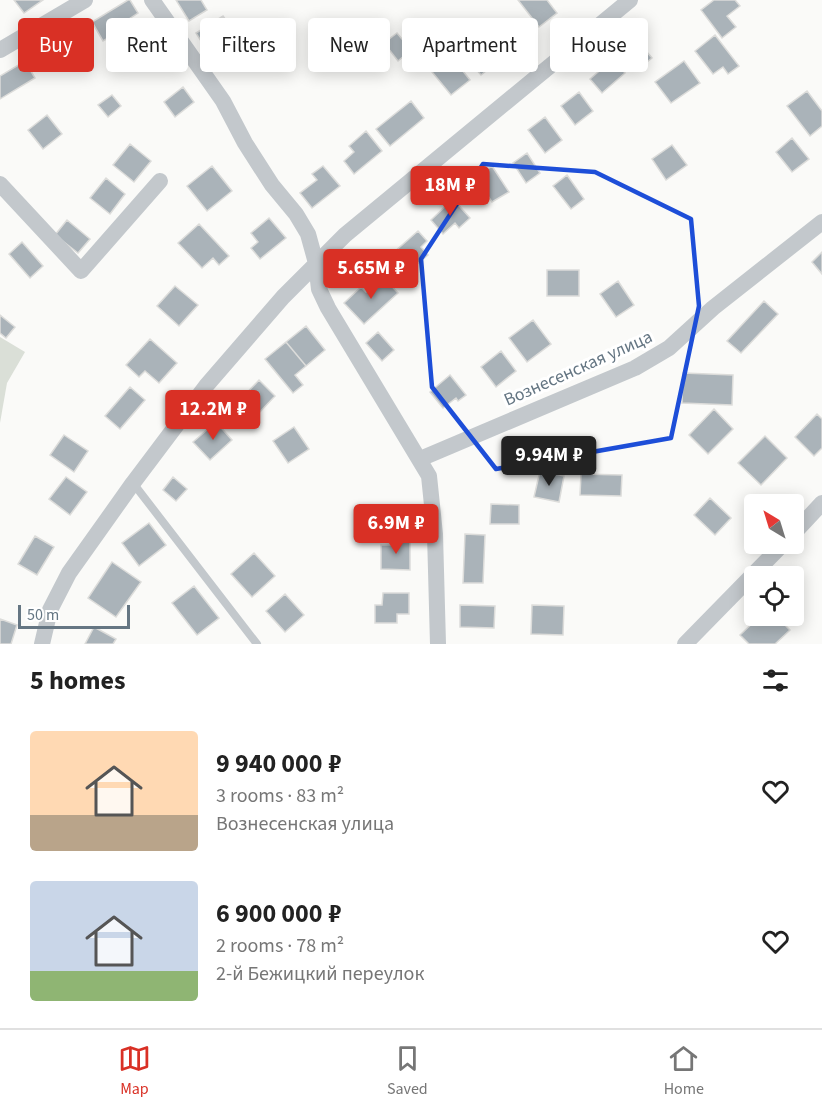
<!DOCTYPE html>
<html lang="en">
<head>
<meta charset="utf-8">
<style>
	:root { --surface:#fff; --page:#f6f6f6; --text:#222; --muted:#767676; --line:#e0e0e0; --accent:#d93025 }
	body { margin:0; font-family:"Source Sans 3",sans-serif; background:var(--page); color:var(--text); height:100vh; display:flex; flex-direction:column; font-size:22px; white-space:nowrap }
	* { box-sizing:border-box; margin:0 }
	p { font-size:20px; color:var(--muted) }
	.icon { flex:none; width:33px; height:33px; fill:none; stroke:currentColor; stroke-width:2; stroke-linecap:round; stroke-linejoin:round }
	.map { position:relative; height:644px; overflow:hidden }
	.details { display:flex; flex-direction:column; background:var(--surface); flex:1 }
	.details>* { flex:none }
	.guide { position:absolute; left:18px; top:18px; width:786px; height:54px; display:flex; gap:12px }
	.needle { width:39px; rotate:322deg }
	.buttons { position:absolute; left:744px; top:494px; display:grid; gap:12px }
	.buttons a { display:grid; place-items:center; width:60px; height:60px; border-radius:6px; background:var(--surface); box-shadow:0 3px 15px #0003; font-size:30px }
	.scale { position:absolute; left:18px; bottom:15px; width:112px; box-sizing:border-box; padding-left:6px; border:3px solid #657683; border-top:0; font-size:16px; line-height:21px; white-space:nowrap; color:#657683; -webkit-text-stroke:4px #fff; paint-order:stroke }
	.price { position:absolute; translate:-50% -51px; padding:0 14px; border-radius:6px; background:var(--accent); color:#fff; font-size:20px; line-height:39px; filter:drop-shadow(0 2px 3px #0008) }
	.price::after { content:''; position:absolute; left:50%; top:36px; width:18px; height:14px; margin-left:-9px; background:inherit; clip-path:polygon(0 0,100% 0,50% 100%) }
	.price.active { background:#222; color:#fff }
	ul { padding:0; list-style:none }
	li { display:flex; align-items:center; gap:18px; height:150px; padding:0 30px }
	li span { display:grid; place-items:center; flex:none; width:168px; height:120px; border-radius:6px; color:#555 }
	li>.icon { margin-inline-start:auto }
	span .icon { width:72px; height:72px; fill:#fffc; stroke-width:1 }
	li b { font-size:26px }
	h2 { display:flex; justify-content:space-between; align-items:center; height:72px; padding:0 30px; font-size:26px }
	.pill { padding:0 21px; border-radius:6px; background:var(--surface); box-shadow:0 3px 15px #0003; font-size:21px; line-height:54px }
	.pill.active { background:var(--accent); color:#fff }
	.tab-bar { display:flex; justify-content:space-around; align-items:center; height:84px; border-top:2px solid var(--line); background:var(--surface); font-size:16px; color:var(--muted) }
	.tab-bar a { display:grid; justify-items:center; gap:3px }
	.tab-bar .active { color:var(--accent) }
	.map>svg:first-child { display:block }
	.green { fill:#dadfd7 }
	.building { fill:#aab3b9; stroke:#dcdcda; stroke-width:1.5 }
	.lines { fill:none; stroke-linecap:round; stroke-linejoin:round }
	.lane { stroke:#c3c8cc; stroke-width:8 }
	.street { stroke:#c3c8cc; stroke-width:16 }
	.marked { fill:none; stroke:#1d4ed8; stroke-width:4.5; stroke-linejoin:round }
	.labels { text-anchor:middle; stroke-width:6; stroke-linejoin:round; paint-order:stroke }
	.street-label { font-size:18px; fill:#657683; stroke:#fff }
</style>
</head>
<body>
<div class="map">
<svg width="822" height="644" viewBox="0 0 822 644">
	<rect width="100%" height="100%" fill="#fafaf8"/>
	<!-- green -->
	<path class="green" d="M0,337L25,352L7,383L0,423Z"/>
	<!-- building -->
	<path class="building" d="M14,0H43L24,13Z
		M128,0H130L138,13L129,19L132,24L103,41L92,22Z
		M176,0H201L207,10L189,21Z
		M518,0H547L557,13L539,27Z
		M714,0H735L740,6L727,16L736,27L722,38L701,10Z
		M223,16L234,32L215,44L225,60L216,65L196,33Z
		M511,19L526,39L481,75L465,56Z
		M629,31L652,58L638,69L615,43Z
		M397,33L411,50L398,61L384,43Z
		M715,35L739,66L728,74L723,67L713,74L695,51Z
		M62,38L71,53L51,65L43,50Z
		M440,57L447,67L455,61L470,80L451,95L428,67Z
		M613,59L625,73L602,93L590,79Z
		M25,61L35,78L0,99V76Z
		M684,61L700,83L671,103L655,82Z
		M183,87L194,102L175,117L164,102Z
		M807,91L822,111V126L810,136L787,106Z
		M579,92L593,111L575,125L561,106Z
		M112,95L121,106L108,117L98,105Z
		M411,101L424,118L390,146L376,129Z
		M47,115L62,134L43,149L28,130Z
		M545,117L562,140L545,153L528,130Z
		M366,131L382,151L354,174L344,161L354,152L349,146Z
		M792,138L809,159L792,172L776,152Z
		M130,144L151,161L134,182L113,165Z
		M672,145L687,165L666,180L652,159Z
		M527,153L540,173L526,183L513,163Z
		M212,166L232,191L207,211L187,186Z
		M323,166L340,186L312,208L300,193L317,180L312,174Z
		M492,166L509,192L492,202L475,177Z
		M567,175L584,199L571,209L553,186Z
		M106,178L125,194L110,214L90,198Z
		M453,199L470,218L459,228L455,223L443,234L431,220Z
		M269,218L286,238L260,259L251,248L258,242L251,233Z
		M67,220L90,239L78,253L55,235Z
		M199,224L229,256L219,265L213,258L202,268L178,243Z
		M418,231L427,241L421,247L428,255L416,265L412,260L398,273L385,260Z
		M22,242L43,266L30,278L9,254Z
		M822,252V274L812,262Z
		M547,270H579V296H547Z
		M383,277L398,293L364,324L344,303L361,287L366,292Z
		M618,281L634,305L616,317L600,294Z
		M175,286L198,305L179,326L157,306Z
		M764,301L778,314L741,353L727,341Z
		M0,315L15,327L6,338L0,333Z
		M533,320L551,344L527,362L509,338Z
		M306,326L325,350L306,366L286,342Z
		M378,332L394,350L382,361L366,343Z
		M150,339L177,363L159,383L145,371L139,377L126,365Z
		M286,342L306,366L295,375L303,385L293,393L265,359Z
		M501,351L516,371L496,387L481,367Z
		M683,373L733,375L732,405L682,403Z
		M450,375L466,395L458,401L456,398L443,408L430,392Z
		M259,380L275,396L258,414L242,398Z
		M130,387L145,400L120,429L105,416Z
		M714,409L733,429L708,454L689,435Z
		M817,414L822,419V448L814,456L795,437Z
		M216,422L232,440L210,460L193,442Z
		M294,427L309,449L288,463L273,441Z
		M64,435L88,451L74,472L50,455Z
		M765,436L787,458L761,485L738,463Z
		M540,471L564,476L559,502L534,497Z
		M581,474L622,475L621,496L580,495Z
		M66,477L87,492L70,515L49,499Z
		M173,477L187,489L176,501L163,490Z
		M710,498L731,518L715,535L694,515Z
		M491,504L519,505V524H490Z
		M149,523L166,545L139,566L122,543Z
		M465,534L485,535L483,583H463Z
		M35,536L54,547L37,575L18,564Z
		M392,539L410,540V570L381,569V545H392Z
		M254,553L275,576L252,597L231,574Z
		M112,562L141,582L116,617L88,598Z
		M194,586L219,618L197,635L172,603Z
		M383,593H409V614H397V623H375V605H382Z
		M285,594L304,615L285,632L266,611Z
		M460,605L495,606L494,628L460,627Z
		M532,605L564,606L563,635L531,634Z
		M761,615H782L789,623L786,626L790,630L775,644H749L740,635Z
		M0,619L17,625L11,644H0Z
		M94,627L116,639L113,644H85Z"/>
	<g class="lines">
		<!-- lane -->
		<path class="lane" d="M133,483L257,644"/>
		<!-- street -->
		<path class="street" d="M152,0L223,101L245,143L272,185L296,214L308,234L316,263L319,289L328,308L429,476L435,534L438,644
			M0,50L85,0
			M0,184L81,271L160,181
			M420,459L635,368L669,348L713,308L822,222
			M794,533L822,503
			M42,644L50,610L69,573L133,483L206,386L283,297L345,235L630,0
			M685,644L784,543"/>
	</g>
	<!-- marked area -->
	<path class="marked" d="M483,164L595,172L691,219L699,306L671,438L496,469L432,387L421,259Z"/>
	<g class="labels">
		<!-- street labels -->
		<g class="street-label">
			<text transform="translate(578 368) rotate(-24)" y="6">Вознесенская улица</text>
		</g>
	</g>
</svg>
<div class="buttons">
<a><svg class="needle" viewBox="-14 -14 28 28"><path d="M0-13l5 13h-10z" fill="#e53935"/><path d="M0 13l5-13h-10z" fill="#767676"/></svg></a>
<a><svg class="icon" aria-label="locate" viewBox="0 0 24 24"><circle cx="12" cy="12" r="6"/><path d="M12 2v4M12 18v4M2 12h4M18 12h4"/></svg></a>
</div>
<div class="scale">50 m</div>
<b class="price" style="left:450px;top:217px">18M ₽</b>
<b class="price" style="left:371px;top:300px">5.65M ₽</b>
<b class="price" style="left:213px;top:441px">12.2M ₽</b>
<b class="price active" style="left:549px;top:487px">9.94M ₽</b>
<b class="price" style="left:396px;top:555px">6.9M ₽</b>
<div class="guide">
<a class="pill active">Buy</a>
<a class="pill">Rent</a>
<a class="pill">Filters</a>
<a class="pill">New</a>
<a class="pill">Apartment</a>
<a class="pill">House</a>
</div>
</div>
<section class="details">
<h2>5 homes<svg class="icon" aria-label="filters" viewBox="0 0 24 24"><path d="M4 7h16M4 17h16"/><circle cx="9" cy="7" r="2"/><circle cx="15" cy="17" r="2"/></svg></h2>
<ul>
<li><span style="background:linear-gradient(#ffd9b3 70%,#b9a48a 0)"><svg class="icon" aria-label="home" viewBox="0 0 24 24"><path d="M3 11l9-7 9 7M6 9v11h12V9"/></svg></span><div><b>9 940 000 ₽</b><p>3 rooms · 83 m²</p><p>Вознесенская улица</p></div><svg class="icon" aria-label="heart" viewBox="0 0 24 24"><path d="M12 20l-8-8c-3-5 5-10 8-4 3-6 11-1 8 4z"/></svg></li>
<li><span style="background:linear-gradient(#c9d6e8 75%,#8fb573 0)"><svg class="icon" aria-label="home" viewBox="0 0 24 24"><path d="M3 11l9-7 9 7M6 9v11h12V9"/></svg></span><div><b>6 900 000 ₽</b><p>2 rooms · 78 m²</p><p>2-й Бежицкий переулок</p></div><svg class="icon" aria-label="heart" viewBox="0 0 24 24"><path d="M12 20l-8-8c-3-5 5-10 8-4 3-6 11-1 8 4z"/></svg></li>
</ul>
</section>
<nav class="tab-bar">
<a class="active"><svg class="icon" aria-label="map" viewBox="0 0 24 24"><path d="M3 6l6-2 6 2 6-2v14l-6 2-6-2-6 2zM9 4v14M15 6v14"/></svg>Map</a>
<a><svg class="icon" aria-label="saved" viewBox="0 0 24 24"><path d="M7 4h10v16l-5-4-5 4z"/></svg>Saved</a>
<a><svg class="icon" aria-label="home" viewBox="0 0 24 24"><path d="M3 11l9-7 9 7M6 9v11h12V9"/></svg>Home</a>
</nav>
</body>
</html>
